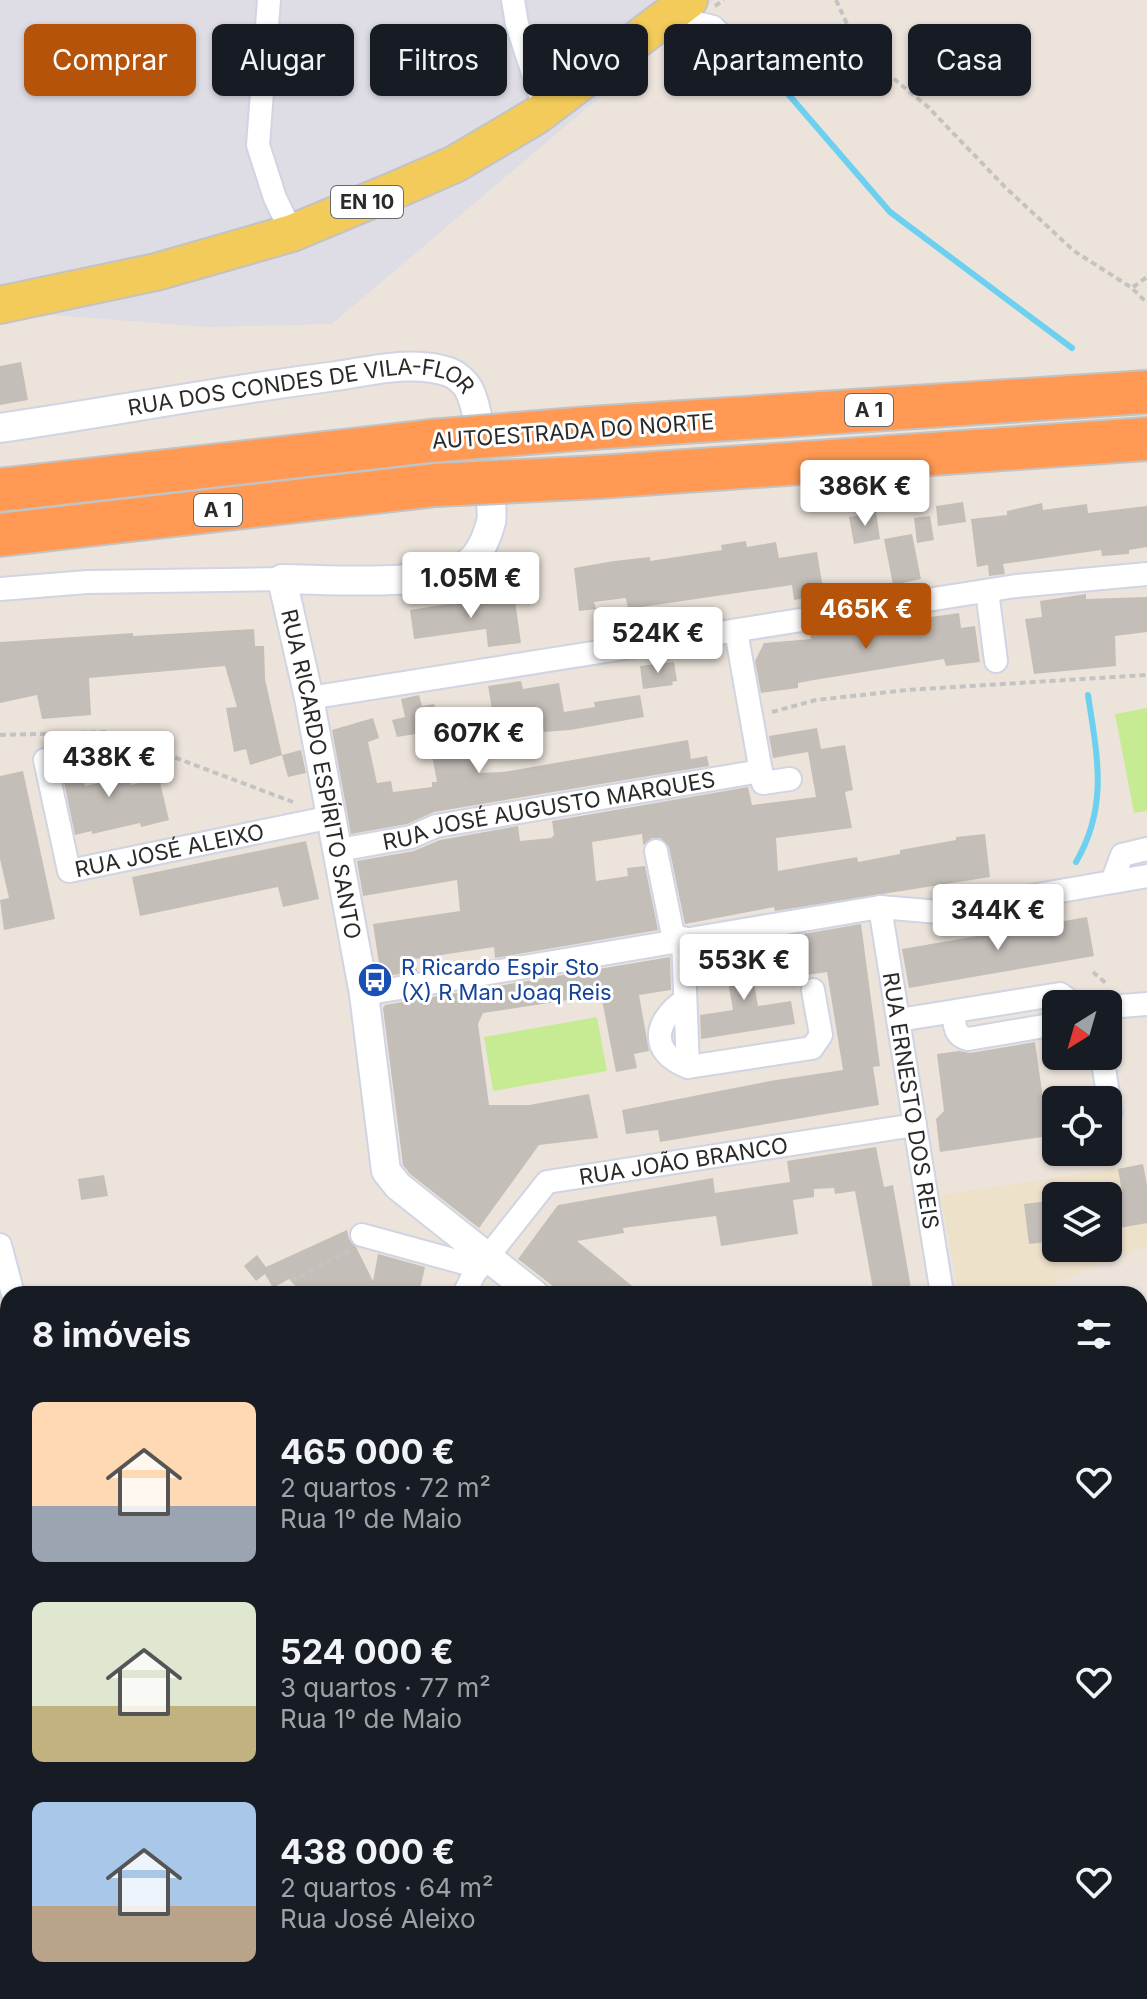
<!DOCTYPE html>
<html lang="pt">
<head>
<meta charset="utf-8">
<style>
	:root { --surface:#171b24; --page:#20242c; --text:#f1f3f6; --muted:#9ea1a6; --accent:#b45309 }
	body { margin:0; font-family:Inter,sans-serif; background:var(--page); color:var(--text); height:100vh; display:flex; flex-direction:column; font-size:30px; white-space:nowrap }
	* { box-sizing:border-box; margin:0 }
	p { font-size:26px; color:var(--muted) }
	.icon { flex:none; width:44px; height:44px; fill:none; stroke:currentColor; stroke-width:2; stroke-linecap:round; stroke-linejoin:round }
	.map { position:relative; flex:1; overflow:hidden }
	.sheet { position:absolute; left:0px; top:1286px; width:1148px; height:714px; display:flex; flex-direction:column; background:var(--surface); border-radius:24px 24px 0 0; box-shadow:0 2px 6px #0004 }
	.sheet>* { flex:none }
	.top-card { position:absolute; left:24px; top:24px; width:1100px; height:72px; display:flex; gap:16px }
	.needle { width:52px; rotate:217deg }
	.controls { position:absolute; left:1042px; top:990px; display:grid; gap:16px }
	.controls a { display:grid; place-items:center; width:80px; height:80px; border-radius:12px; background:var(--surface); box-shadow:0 2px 6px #0004; font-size:40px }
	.price { position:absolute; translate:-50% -68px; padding:0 18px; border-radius:8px; background:#fff; color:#222; font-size:26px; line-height:52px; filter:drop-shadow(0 2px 4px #0008) }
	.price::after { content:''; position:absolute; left:50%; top:48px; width:24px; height:18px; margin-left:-12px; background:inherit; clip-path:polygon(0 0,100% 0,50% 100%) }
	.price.on { background:var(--accent); color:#fff }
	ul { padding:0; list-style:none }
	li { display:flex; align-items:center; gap:24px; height:200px; padding:0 32px }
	li span { display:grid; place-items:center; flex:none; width:224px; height:160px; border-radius:12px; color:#555 }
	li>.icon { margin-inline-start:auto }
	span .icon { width:96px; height:96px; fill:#fffc; stroke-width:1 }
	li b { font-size:34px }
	h2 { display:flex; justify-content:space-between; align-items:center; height:96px; padding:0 32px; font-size:34px }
	.chip { padding:0 28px; border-radius:12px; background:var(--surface); box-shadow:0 2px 6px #0004; font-size:28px; line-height:72px }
	.chip.on { background:var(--accent); color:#fff }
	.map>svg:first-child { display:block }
	.industrial { fill:#dedce4 }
	.education { fill:#eee1ca; fill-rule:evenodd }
	.green { fill:#b3e397 }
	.pitch { fill:#c7eb92 }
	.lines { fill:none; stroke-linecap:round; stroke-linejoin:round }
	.stream { stroke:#6dd0f0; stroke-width:6 }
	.building { fill:#c4beb8 }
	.service-casing { stroke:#d0d4e3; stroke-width:15 }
	.minor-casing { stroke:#d0d4e3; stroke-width:26 }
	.tertiary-casing { stroke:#d0d4e3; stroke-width:32 }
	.primary-casing { stroke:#c3c3c3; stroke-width:40 }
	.motorway-casing { stroke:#c3c3c3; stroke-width:46 }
	.path { stroke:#c3c3c3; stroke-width:4; stroke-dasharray:6 4; stroke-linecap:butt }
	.service { stroke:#fff; stroke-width:11 }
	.minor { stroke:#fff; stroke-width:22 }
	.tertiary { stroke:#fff; stroke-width:28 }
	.primary { stroke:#f2cb5a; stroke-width:36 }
	.motorway { stroke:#ff9953; stroke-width:42 }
	.motorway-bridge-casing { stroke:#c3c3c3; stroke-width:46; stroke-linecap:butt }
	.motorway-bridge { stroke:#ff9953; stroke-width:42 }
	.labels { text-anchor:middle; stroke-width:6; stroke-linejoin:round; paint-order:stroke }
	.shield { fill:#fff; stroke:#6a6a6a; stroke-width:2 }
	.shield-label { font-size:20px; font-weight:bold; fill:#2a2a2a }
	.street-label { font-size:22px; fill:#2a2a2a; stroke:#fff }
	.transit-label { font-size:22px; fill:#164399; stroke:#fff; text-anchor:start }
</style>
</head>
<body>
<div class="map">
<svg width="1147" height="1999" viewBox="0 0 1147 1999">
	<rect width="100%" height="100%" fill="#ece4db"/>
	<!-- industrial -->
	<path class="industrial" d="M0,0H714L332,324L208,327L0,311Z"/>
	<!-- education -->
	<path class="education" d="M1143,1164L1147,1185V1246L1026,1294H959L940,1195ZM1056,1196H1108V1248H1056Z"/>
	<!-- green -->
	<path class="green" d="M1140,1378H1147V1605L1140,1603Z
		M8,1720V1992H162L164,1999H0V1721Z
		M1140,1773H1147V1999H366L367,1992H1140Z"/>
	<!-- pitch -->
	<path class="pitch" d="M1147,708V811L1134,813L1115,714Z
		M597,1017L607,1071L493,1091L484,1037Z"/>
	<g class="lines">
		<!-- stream -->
		<path class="stream" d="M756,57L890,212L1072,348
			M1076,862C1109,806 1097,755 1088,695"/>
	</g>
	<!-- building -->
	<path class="building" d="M21,362L28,400L0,405V366Z
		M963,502L966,522L938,526L936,506Z
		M1042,503L1043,510L1087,504L1088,513L1147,506V547L1129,550V554L1102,556L1101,550L1003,564L1005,574L989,576L988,565L977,567L971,519L1007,515V511Z
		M876,512L880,539L854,544L849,517Z
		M930,516L934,540L917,543L914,518Z
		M912,534L921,579L893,585L884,539Z
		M746,541L747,547L776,542L779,558L817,552L824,595L794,600L792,585L628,609L626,598L594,602L596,609L579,611L574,568L614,561L650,557V561L722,550L721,545Z
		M514,594L521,643L488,647L486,629L414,639L410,610Z
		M1086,594V599L1147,597V632L1115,636L1116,666L1034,674L1025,619L1042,617L1040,601Z
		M959,613L961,628L975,626L980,662L946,666L944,659L814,680L798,683V688L761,693L755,661L764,643L811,639L810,634Z
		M254,629L255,646H264L265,679L282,755L250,765L246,749L234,752L226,708L237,707L225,666L89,678L91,715L42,719L37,695L0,703V642L133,633V636Z
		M674,662L677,681L672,682L673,685L643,689L640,666Z
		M521,681L523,689L559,683L564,712L595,707L594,702L640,695L644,717L570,730L544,732L542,724L496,732L488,686Z
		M419,695L422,706L434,704L440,730L397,737L392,720L405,717L401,699Z
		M373,718L379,738L368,742L377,783L391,781L393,792L432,787V782H437L428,735L494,722L498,743L475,747L479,773L503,772L688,740L691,759L707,756L709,766L434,812L407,824L351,834L332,730Z
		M817,728L821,749L845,745L853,790L845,792L852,828L776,838L778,871L857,857L858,862L900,854V850L956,840V837L985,834L990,877L775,911L774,907L685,924L669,847L660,838H652L643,845L642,834L592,842L596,881L628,876L627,868L645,866L658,930L495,958L494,947L415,959L417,971L381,977L373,924L460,911L457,880L363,896L357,861L414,851L440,840L518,826L520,841L551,838L554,835L552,821L748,787L752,805L816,797L808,752L773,758L769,736Z
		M78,746L85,786L129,776L131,785L159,778L169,820L141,827L140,823L92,834V831L75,835L59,757L54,750Z
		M301,750L306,773L288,777L282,755Z
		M23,771L55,919L4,930L0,900L9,898L0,859V776Z
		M306,841L319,899L283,907L278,887L140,916L132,877Z
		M1087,917L1094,956L909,988L902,949Z
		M861,924L880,1066L873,1067L879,1105L660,1142L658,1130L626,1134L622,1110L770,1081L843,1070L827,972L787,978L780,938Z
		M747,944L758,1006L791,1001L795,1024L701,1039L700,1015L733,1010L722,948Z
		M670,957L671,990L639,995L649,1051L634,1054L637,1068L616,1072L601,995L483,1013L478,1024L489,1105H529L589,1094L598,1138L539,1145L479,1228L410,1174L403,1165L383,1008L385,1005Z
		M1035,1042L1043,1099L1056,1097V1135L940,1152L936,1119L944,1111L937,1054L959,1051L970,1053Z
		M876,1147L884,1187L893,1185L912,1294H874L855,1191L835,1194L834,1188L814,1189V1197L793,1200L798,1234L721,1246L716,1216L623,1228L624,1233L577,1241L642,1294H563L518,1259L558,1205L713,1178L715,1193L790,1182L787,1161Z
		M1143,1164L1147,1185V1223L1108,1230V1193L1122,1192L1118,1169Z
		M104,1175L108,1196L81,1200L78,1179Z
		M1056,1200V1241L1029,1244L1024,1204Z
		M347,1230L349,1239L356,1247L373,1281L378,1254L425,1267L419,1294H303L289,1279L273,1288L265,1274L256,1281L244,1266L257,1255L266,1267Z"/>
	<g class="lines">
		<!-- service casing -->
		<g class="service-casing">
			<path id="service" d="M0,1376L8,1365
				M1140,1729L1147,1730"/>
		</g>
		<!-- minor casing -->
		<g class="minor-casing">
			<g id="minor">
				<path d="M269,0L258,145L275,198L292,233"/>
				<path d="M513,0L517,24L545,110"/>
				<path d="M677,11L693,22L713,27L752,66"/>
				<path d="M0,589L87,582L282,579"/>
				<path d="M987,591L996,661"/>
				<path d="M736,631L763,783L790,779"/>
				<path d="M309,698L1016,586L1147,574"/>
				<path id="s1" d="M45,760L69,871L332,817"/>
				<path id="s2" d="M339,850L411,837L436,826L761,771"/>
				<path d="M656,851L674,940"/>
				<path d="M1112,882L1122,855L1147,849"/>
				<path id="s3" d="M880,907L942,1294"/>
				<path d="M683,938L688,1067L812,1048L821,1035L813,990"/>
				<path d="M364,994L880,907L939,912L1147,876"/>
				<path d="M685,1000C654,1021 648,1052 688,1067"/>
				<path d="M1108,1007L1147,1004"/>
				<path d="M953,1013C955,1025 954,1036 968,1039L1056,1024"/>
				<path d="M899,1020L1060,994L1074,1004"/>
				<path d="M1102,1056L1111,1113"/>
				<path d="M362,1235L479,1267"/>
				<path d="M0,1245L13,1294"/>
				<path id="s4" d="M464,1294L474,1274L547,1182L915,1125"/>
				<path d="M0,1487L8,1479"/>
				<path d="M266,1992V1999"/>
			</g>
		</g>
		<!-- tertiary casing -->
		<g class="tertiary-casing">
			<g id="tertiary">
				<path id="s5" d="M0,428C110,412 219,391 329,377C368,372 411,359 449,372C457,375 467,384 470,392C478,408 495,507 491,522C487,537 480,555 467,564C432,588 326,579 282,579L309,698L364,994L386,1171L398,1186L534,1294"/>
				<path d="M1140,1345L1147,1344"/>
			</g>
		</g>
		<!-- primary casing -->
		<g class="primary-casing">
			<path id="primary" d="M0,305L156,272L292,233L400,188L455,164L536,116L689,0"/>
		</g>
		<!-- motorway casing -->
		<g class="motorway-casing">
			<path id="motorway" d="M590,428L1147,392
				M599,477L1147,439
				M0,490L430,441
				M0,535L436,485"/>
		</g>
		<!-- path -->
		<path class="path" d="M836,0L859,50L928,107L1006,188L1074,251L1132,288L1147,303
			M715,6L724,0
			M1133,287L1147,277
			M772,712L816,700L907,690L1147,675
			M0,735L107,732L293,802
			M1093,972L1108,985
			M291,1281L351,1250"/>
		<!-- service -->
		<use href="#service" class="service"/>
		<!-- minor -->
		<use href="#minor" class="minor"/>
		<!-- tertiary -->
		<use href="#tertiary" class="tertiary"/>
		<!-- primary -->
		<use href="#primary" class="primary"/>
		<!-- motorway -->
		<use href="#motorway" class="motorway"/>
		<!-- motorway-bridge casing -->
		<g class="motorway-bridge-casing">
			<path id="motorway-bridge" d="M430,441L590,428
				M436,485L599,477"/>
		</g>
		<!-- motorway-bridge -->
		<use href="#motorway-bridge" class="motorway-bridge"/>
	</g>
	<!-- icons -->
	<defs>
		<g id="bus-disc" transform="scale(1.8)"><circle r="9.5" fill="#1a4fb4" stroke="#fff"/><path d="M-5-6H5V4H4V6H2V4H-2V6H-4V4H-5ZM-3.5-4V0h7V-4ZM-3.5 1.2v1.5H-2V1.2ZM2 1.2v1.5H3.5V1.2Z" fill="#fff"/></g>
	</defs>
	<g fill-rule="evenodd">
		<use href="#bus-disc" x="375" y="980"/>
	</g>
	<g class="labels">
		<!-- shield labels -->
		<g class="shield">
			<rect x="331" y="186" width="72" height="32" rx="6"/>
			<rect x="845" y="394" width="48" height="32" rx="6"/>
			<rect x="194" y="494" width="48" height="32" rx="6"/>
		</g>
		<g class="shield-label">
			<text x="367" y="209">EN 10</text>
			<text x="869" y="417">A 1</text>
			<text x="218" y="517">A 1</text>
		</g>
		<!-- street labels -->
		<g class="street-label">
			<text dy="8" stroke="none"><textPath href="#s5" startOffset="306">RUA DOS CONDES DE VILA-FLOR</textPath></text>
			<text transform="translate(573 431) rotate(-4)" y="8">AUTOESTRADA DO NORTE</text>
			<text dy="8" stroke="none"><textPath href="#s5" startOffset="1052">RUA RICARDO ESPÍRITO SANTO</textPath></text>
			<text dy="8" stroke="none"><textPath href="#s2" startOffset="214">RUA JOSÉ AUGUSTO MARQUES</textPath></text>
			<text dy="8" stroke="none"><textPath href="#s1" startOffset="216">RUA JOSÉ ALEIXO</textPath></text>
			<text dy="8" stroke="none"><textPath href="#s3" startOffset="196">RUA ERNESTO DOS REIS</textPath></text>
			<text dy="8" stroke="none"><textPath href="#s4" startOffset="278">RUA JOÃO BRANCO</textPath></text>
		</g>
		<!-- transit labels -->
		<g class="transit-label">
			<text x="401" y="975">R Ricardo Espir Sto<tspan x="401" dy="25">(X) R Man Joaq Reis</tspan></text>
		</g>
	</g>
</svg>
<div class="controls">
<a><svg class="needle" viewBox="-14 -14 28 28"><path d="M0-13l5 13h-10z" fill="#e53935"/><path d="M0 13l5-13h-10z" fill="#9ea1a6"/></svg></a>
<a><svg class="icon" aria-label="locate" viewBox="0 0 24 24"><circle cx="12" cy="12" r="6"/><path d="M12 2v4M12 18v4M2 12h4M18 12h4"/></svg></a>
<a><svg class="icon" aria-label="layers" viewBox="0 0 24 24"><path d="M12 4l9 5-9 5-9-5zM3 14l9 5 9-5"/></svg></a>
</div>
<b class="price" style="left:865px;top:528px">386K €</b>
<b class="price" style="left:471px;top:620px">1.05M €</b>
<b class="price on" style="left:866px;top:651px">465K €</b>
<b class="price" style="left:658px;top:675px">524K €</b>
<b class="price" style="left:479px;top:775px">607K €</b>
<b class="price" style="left:109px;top:799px">438K €</b>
<b class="price" style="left:998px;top:952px">344K €</b>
<b class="price" style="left:744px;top:1002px">553K €</b>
<div class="top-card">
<a class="chip on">Comprar</a>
<a class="chip">Alugar</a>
<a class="chip">Filtros</a>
<a class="chip">Novo</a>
<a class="chip">Apartamento</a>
<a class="chip">Casa</a>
</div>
<section class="sheet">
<h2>8 imóveis<svg class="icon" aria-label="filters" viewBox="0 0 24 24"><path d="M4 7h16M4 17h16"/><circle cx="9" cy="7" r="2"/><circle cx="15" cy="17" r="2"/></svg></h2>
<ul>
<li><span style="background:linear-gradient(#ffd9b3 65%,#9aa5b1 0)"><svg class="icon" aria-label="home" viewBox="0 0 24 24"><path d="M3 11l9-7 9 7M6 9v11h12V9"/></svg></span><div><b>465 000 €</b><p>2 quartos · 72 m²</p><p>Rua 1º de Maio</p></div><svg class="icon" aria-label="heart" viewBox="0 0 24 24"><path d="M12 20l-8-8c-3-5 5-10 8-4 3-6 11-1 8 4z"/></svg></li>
<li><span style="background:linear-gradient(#dfe7d0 65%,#c2b280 0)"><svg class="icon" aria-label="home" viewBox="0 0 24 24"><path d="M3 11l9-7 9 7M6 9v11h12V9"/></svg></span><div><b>524 000 €</b><p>3 quartos · 77 m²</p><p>Rua 1º de Maio</p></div><svg class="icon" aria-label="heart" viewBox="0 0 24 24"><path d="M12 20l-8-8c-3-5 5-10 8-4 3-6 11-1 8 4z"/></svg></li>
<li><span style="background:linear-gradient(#a9c7e8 65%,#b9a48a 0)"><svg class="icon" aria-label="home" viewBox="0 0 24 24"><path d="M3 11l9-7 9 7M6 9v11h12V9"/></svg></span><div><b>438 000 €</b><p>2 quartos · 64 m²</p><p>Rua José Aleixo</p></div><svg class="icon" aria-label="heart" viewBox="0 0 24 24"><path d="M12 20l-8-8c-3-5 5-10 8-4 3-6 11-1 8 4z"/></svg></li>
</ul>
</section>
</div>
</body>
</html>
